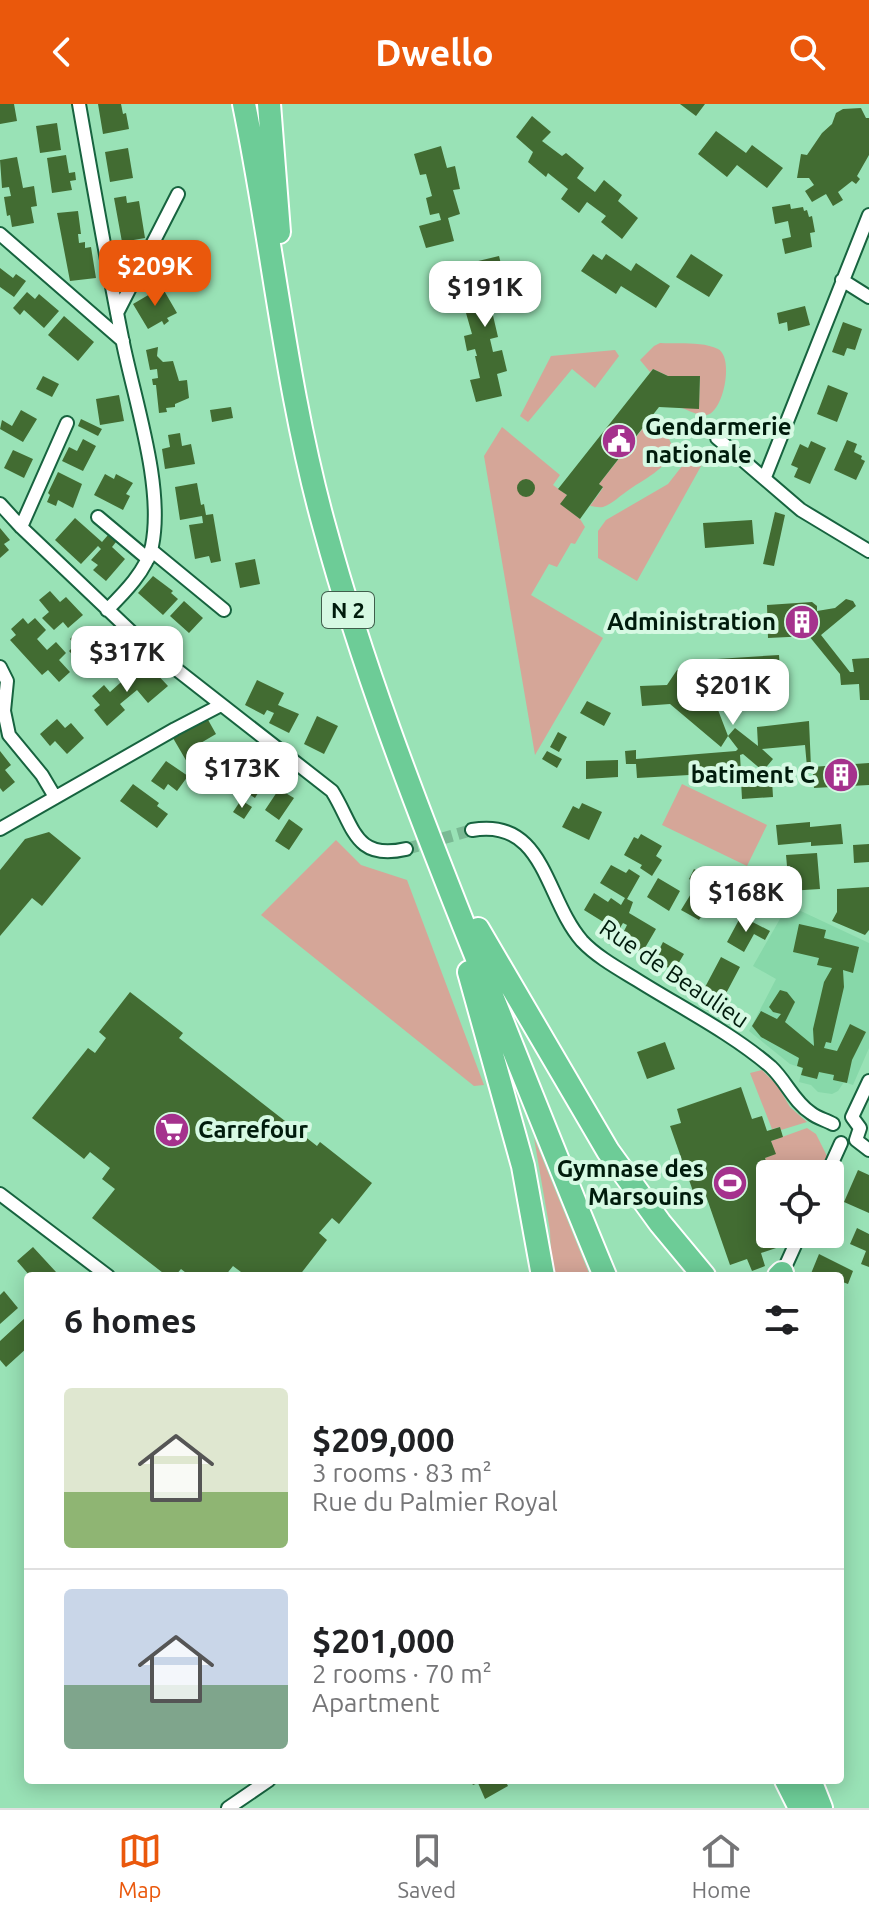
<!DOCTYPE html>
<html lang="en">
<head>
<meta charset="utf-8">
<style>
	:root { --surface:#fff; --page:#f6f6f6; --text:#202124; --muted:#757577; --line:#e0e0e0; --accent:#ea580c }
	body { margin:0; font-family:Ubuntu,sans-serif; background:var(--page); color:var(--text); height:100vh; display:flex; flex-direction:column; font-size:30px; white-space:nowrap }
	* { box-sizing:border-box; margin:0 }
	p { font-size:26px; color:var(--muted) }
	.icon { flex:none; width:44px; height:44px; fill:none; stroke:currentColor; stroke-width:2; stroke-linecap:round; stroke-linejoin:round }
	.map { position:relative; flex:1; overflow:hidden }
	.panel { position:absolute; left:24px; top:1168px; width:820px; height:512px; display:flex; flex-direction:column; background:var(--surface); border-radius:8px; box-shadow:0 4px 20px #0003 }
	.panel>* { flex:none }
	.buttons { position:absolute; left:756px; top:1056px; display:grid; gap:16px }
	.buttons a { display:grid; place-items:center; width:88px; height:88px; border-radius:8px; background:var(--surface); box-shadow:0 4px 20px #0003; font-size:40px }
	.price { position:absolute; translate:-50% -68px; padding:0 18px; border-radius:16px; background:#fff; color:#222; font-size:26px; line-height:52px; filter:drop-shadow(0 2px 4px #0008) }
	.price::after { content:''; position:absolute; left:50%; top:48px; width:24px; height:18px; margin-left:-12px; background:inherit; clip-path:polygon(0 0,100% 0,50% 100%) }
	.price.active { background:var(--accent); color:#fff }
	ul { padding:0; list-style:none }
	li { display:flex; align-items:center; gap:24px; height:200px; padding:0 40px }
	li+li { border-top:2px solid var(--line) }
	li span { display:grid; place-items:center; flex:none; width:224px; height:160px; border-radius:8px; color:#555 }
	li>.icon { margin-inline-start:auto }
	span .icon { width:96px; height:96px; fill:#fffc; stroke-width:1 }
	li b { font-size:34px }
	h2 { display:flex; justify-content:space-between; align-items:center; height:96px; padding:0 40px; font-size:34px }
	header { display:flex; justify-content:space-between; align-items:center; height:104px; padding:0 40px; background:var(--accent); color:#fff; font-size:36px; font-weight:700 }
	.dock { display:flex; justify-content:space-around; align-items:center; height:112px; border-top:2px solid var(--line); background:var(--surface); font-size:22px; color:var(--muted) }
	.dock a { display:grid; justify-items:center; gap:4px }
	.dock .active { color:var(--accent) }
	.map>svg:first-child { display:block }
	.built { fill:#87d8a9 }
	.green { fill:#d5a698 }
	.building { fill:#426c32 }
	.lines { fill:none; stroke-linecap:round; stroke-linejoin:round }
	.street-tunnel { stroke:#7aba94; stroke-width:12; stroke-dasharray:12 6; stroke-linecap:butt }
	.street-casing { stroke:#17633f; stroke-width:16 }
	.highway-casing { stroke:#fff; stroke-width:26 }
	.street { stroke:#fff; stroke-width:12 }
	.highway { stroke:#6dcc97; stroke-width:22 }
	.labels { text-anchor:middle; stroke-width:8; stroke-linejoin:round; paint-order:stroke }
	.shield { fill:#d6f9e3; stroke:#405e4c; stroke-width:2 }
	.shield-label { font-size:22px; font-weight:bold; fill:#001b0c }
	.poi-label { font-size:24px; font-weight:bold; fill:#001b0c; stroke:#d6f9e3; text-anchor:end }
	.street-label { font-size:24px; fill:#001b0c; stroke:#d6f9e3 }
</style>
</head>
<body>
<header><svg class="icon" aria-label="back" viewBox="0 0 24 24"><path d="M15 5l-7 7 7 7"/></svg>Dwello<svg class="icon" aria-label="search" viewBox="0 0 24 24"><circle cx="10" cy="10" r="6"/><path d="M15 15l6 6"/></svg></header>
<div class="map">
<svg width="869" height="1704" viewBox="0 0 869 1704">
	<rect width="100%" height="100%" fill="#99e2b6"/>
	<!-- built -->
	<path class="built" d="M788,801L869,839V944L853,981L844,978L838,987L832,990L818,988L811,981L799,978L802,964L790,960L749,927L776,875L753,862Z"/>
	<!-- green -->
	<path class="green" d="M660,239C677,240 702,237 718,245C734,253 724,307 707,311C698,312 690,307 682,304H699L700,272H668L653,265L650,268L640,256L654,242Z
		M615,246L619,252L595,284L572,265L528,318L520,312L551,252Z
		M654,322C697,348 653,370 630,385C622,390 611,401 603,403C598,404 594,402 590,402L603,384L599,380L644,323Z
		M502,323L560,371L553,381L567,391L561,400L580,415L585,423L575,440L571,439L557,463L549,460L531,491L603,534L535,651L484,352Z
		M722,344L730,351L725,362L705,355L637,477L598,454V427L606,416L668,380L686,357L695,355L700,346Z
		M682,680L767,721L747,762L662,721Z
		M336,736L361,761L407,776L484,981L474,982L261,811Z
		M762,966L777,981L790,1003L807,1018L781,1026L780,1023L772,1025L750,969Z
		M807,1024L816,1030L829,1056L823,1070H770L765,1054L775,1050L771,1037Z
		M534,1034L590,1172H552L550,1127Z"/>
	<!-- building -->
	<path class="building" d="M0,0H14L17,17L0,20Z
		M98,0H121L123,10L126,9L129,25L103,30Z
		M680,0H705L696,12Z
		M861,4L866,14H869V51L857,72L860,75L856,80L852,77L838,88L843,96L833,102L826,90L812,98L805,87L814,81L809,74H797L801,50L807,51L822,29L832,20L836,9L843,5Z
		M532,12L551,28L542,37L562,52L566,49L584,64L577,74L595,88L604,76L622,91L618,97L638,114L622,135L601,118L606,112L587,98L579,109L561,95L568,85L548,69L546,73L528,58L533,48L516,33Z
		M57,19L61,46L40,49L36,22Z
		M716,27L746,49L752,41L783,64L767,84L737,61L727,73L698,50Z
		M441,42L447,64L455,62L460,85L453,86L460,110L448,114L454,137L426,144L419,122L441,116L439,109L430,111L426,94L432,92L426,70L420,71L414,50Z
		M128,44L133,74L110,78L105,48Z
		M66,51L69,69L75,68L76,76L70,77L72,86L52,89L47,54Z
		M17,53L23,84L34,82L37,102L31,103L34,119L12,123L10,111L7,112L4,93L11,92L9,83L2,84L0,56Z
		M126,92L127,99L139,97L145,134L122,138L114,94Z
		M790,100L791,105L803,103L804,107L807,106L809,113L812,112L815,128L810,129L812,143L785,150L782,135L791,133L788,117L775,120L772,103Z
		M78,107L81,130H78L79,139L85,138V144L91,143L96,174L70,177L57,109Z
		M593,150L602,156L606,150L631,167L636,159L670,182L656,204L621,182L616,190L581,167Z
		M691,150L723,171L709,193L676,173Z
		M499,152L505,176L493,179L499,201L491,203L498,233L490,235L493,248L502,246L507,267L497,270L502,292L476,298L470,276L480,274L475,252H477L475,245L467,247L464,232L472,230L466,209L475,207L469,185L476,184L470,159Z
		M0,164L13,174L16,170L26,177L14,193L0,183Z
		M162,183L177,209L167,214L169,217L164,221L162,217L148,225L133,200Z
		M27,188L35,195L39,190L59,207L44,224L24,206L20,211L13,204Z
		M805,202L810,221L788,227L787,218L779,220L777,209Z
		M64,212L94,238L78,257L48,231Z
		M843,218L862,225L855,246L847,244L844,252L832,248Z
		M158,243L157,252L163,258L173,257L179,277L187,276L189,294L175,300V303L166,304L167,308L159,309L156,281H153L152,275L158,274L157,265L150,266L146,246Z
		M653,265L668,272H700L699,305L659,303L599,380L603,383L580,415L560,400L567,391L558,385Z
		M43,272L59,280L52,293L36,285Z
		M828,281L848,289L837,318L817,310Z
		M119,291L124,317L100,321L96,295Z
		M231,303L233,314L212,318L210,306Z
		M21,306L37,315L23,338L0,325L2,316L12,322Z
		M81,315L102,325L98,332L78,322Z
		M180,329L182,342L191,340L195,360L165,365L162,345L170,343L168,331Z
		M83,335L96,342L83,367L62,357L69,343L77,347Z
		M847,336L857,340L854,348L862,352L861,355L865,357L856,376L834,366Z
		M811,337L826,344L810,380L794,373L798,364L791,361L800,340L808,344Z
		M13,346L33,355L24,374L4,364Z
		M58,368L82,380L73,404L58,396L56,402L47,398L50,391L48,389Z
		M105,370L114,375L116,370L133,379L126,390L130,392L123,406L94,391Z
		M517 384a9 9 0 1 1 18 0a9 9 0 1 1-18 0Z
		M197,379L201,401L204,400L206,411L213,410L221,457L211,459L209,452L195,455L189,421L203,419L202,412L180,416L175,383Z
		M775,408L785,411L774,462L763,460Z
		M75,414L102,438L108,431L116,438L112,443L125,455L106,477L93,466L98,461L91,456L101,445L98,442L81,460L55,436Z
		M752,416L754,440L705,444L703,419Z
		M0,424L10,436L4,440L9,446L0,454Z
		M255,455L260,480L240,484L235,459Z
		M153,472L173,487L171,489L178,495L163,511L138,489Z
		M50,487L60,498L66,493L83,511L68,524L63,518L54,526L42,514L49,508L39,496Z
		M846,495L853,497L856,502L821,531L850,568H854L852,555L869,554V596H860L859,580L841,581L840,570L809,532L768,534L767,501L812,498L817,502V507L835,504Z
		M184,497L203,514L189,529L170,512Z
		M23,514L28,520L35,514L46,526L37,535L47,546L56,538L66,549L59,556L70,568L59,578L48,566L42,571L10,536L16,531L11,525Z
		M81,525L86,531L92,526L115,551L102,562L91,549L80,559L69,547L75,541L70,535Z
		M779,551L780,567L788,566L789,580L781,581V572L686,578L685,581L715,598L728,632L735,624L758,642L757,623L809,617L811,663L869,659V681L814,684L813,669H809L802,677L798,673L807,663L805,641L762,645L773,655L763,667L743,650L740,651L741,668L637,674L636,660H626L625,647L636,646V655L736,647L738,645L728,632L721,643L670,600L642,602L640,582L667,581L677,566L686,573L685,557Z
		M139,562L148,572L154,567L168,582L148,599L137,586L120,600L125,606L107,622L94,606L100,601L92,592L104,581L110,588Z
		M257,576L284,589L278,601L299,610L289,629L269,619L274,609L267,606L264,611L245,601Z
		M587,597L611,609L604,622L580,609Z
		M317,612L338,622L324,650L304,640Z
		M207,614L216,630L199,640L204,648L187,658L173,634Z
		M57,615L65,624L71,619L84,634L67,650L55,637L50,642L40,630Z
		M558,628L567,633L559,648L550,643Z
		M215,639L233,651L214,682L195,670Z
		M0,647L11,661L5,666L15,678L3,688L0,684Z
		M547,647L562,655L557,664L542,655Z
		M618,656V673L586,675V657Z
		M166,657L188,672L177,687L168,680L164,686L151,677Z
		M248,660L268,672L255,694L235,681Z
		M772,676L773,693L742,695L741,677Z
		M133,680L159,699L157,702L168,710L157,724L120,697Z
		M279,685L294,694L279,716L265,706Z
		M241,696L252,703L244,715L233,708Z
		M582,699L602,708L589,736L562,723L573,702L579,705Z
		M289,715L303,725L289,746L275,737Z
		M810,718V723L841,720L843,740L811,742V738L778,741L776,721Z
		M49,728L81,754L42,802L32,794L0,832V766L25,735Z
		M641,730L662,742L656,752L662,756L652,772L640,764L642,761L624,751L634,733L638,735Z
		M869,740V758L854,759L853,741Z
		M817,749L820,785L788,787L790,762H787L786,751Z
		M611,761L626,769L629,765L640,772L627,795L633,798L629,809L656,825L642,849L623,838L628,829L624,827L627,821L623,819L618,827L584,806L594,789L608,798L611,794L621,801L625,794L600,779Z
		M694,765L709,774L704,783L715,790L699,816L681,806L697,780L689,775Z
		M658,774L680,787L669,807L647,793Z
		M869,783V826L865,831L832,817L837,808V785Z
		M741,812L770,827L765,836L754,830L744,848L727,838Z
		M799,820L826,826L824,834L859,843L853,869L843,866L844,883L831,939L826,938L824,944L837,947L850,920L866,928L852,956L847,979L833,976L834,971L819,968L817,975L801,971L803,964L797,962L799,954L761,933L752,922L761,907L777,915L781,910L773,908L769,903L780,886L787,888L795,898L785,918L814,942L813,925L824,878L832,864L817,861L819,854L793,848Z
		M663,838L684,850L674,867L654,856Z
		M721,853L740,863L722,897L703,887Z
		M130,888L183,929L179,934L317,1042L320,1038L372,1079L339,1120L332,1114L319,1129L327,1136L299,1172H237L241,1168L233,1162L225,1172H190L181,1165L175,1172H167L92,1114L115,1085L102,1075L110,1064L90,1048L84,1055L32,1014L88,944L95,949L106,934L99,928Z
		M665,938L675,965L647,975L637,948Z
		M741,983L752,1015L762,1012L767,1027L780,1023L783,1033L771,1037L776,1050L765,1054L770,1070V1130H778L782,1142L761,1149L765,1162L752,1167L747,1155L730,1161L705,1089L695,1093L670,1022L681,1019L677,1005Z
		M858,1066L869,1071V1109L844,1098Z
		M857,1124L869,1130V1163L861,1160L866,1147L850,1140Z
		M33,1143L56,1168L51,1172H30L17,1157Z
		M819,1150L853,1167L848,1180L840,1177V1172H810Z
		M4,1187L18,1204L0,1220V1191Z
		M26,1213L28,1216V1243L6,1263L0,1256V1237Z
		M470,1676H505L508,1682L485,1695L478,1679L473,1681Z"/>
	<g class="lines">
		<!-- street-tunnel -->
		<path class="street-tunnel" d="M406,745L472,726"/>
		<!-- street casing -->
		<g class="street-casing">
			<path id="street" d="M79,0C93,80 107,160 123,239C135,298 164,383 152,442C147,466 124,489 107,506
				M0,130L123,237
				M842,176L869,193
				M117,209L178,90
				M717,334L801,406L869,447
				M765,373L869,111
				M0,400L21,423L144,540L332,687C354,722 354,757 406,745
				M98,413L148,455
				M21,423L67,319
				M151,446L224,506
				M0,563L7,577L4,607L9,631L42,671L55,693
				M0,725L175,625L221,601
				M472,726C545,713 545,795 582,837C597,853 619,865 637,876C680,903 733,930 771,963C786,977 794,998 811,1009C817,1014 826,1016 833,1020
				M852,1013L869,977
				M852,1013L860,1024L856,1036
				M856,1036L869,1046
				M827,1070L841,1039
				M0,1090L108,1172
				M781,1172L800,1130
				M228,1704L269,1676"/>
		</g>
		<!-- highway casing -->
		<g class="highway-casing">
			<path id="highway" d="M244,0C273,141 286,286 325,425C362,561 412,691 464,822C511,939 557,1056 605,1172
				M269,0L279,128
				M478,825L608,1047L660,1119L704,1172
				M469,868L523,1062L543,1172
				M779,1172L782,1169
				M786,1676L800,1704
				M810,1676L821,1704"/>
		</g>
		<!-- street -->
		<use href="#street" class="street"/>
		<!-- highway -->
		<use href="#highway" class="highway"/>
	</g>
	<!-- icons -->
	<defs>
		<g id="civic-disc" transform="scale(1.8)"><circle r="9.5" fill="#a5328d" stroke="#d6f9e3"/><path d="M-.6-6.5H3V-4.5H.6V-3L4-1V1h2V6H-6V1h2V-1L-.6-3ZM-1.2 2.5V6h2.4V2.5Z" fill="#fff"/></g>
		<g id="building-disc" transform="scale(1.8)"><circle r="9.5" fill="#a5328d" stroke="#d6f9e3"/><path d="M-4-6H4V6H1V3H-1V6H-4ZM-2.5-4.3h1.7v1.8h-1.7ZM.8-4.3h1.7v1.8H.8ZM-2.5-1h1.7V.8h-1.7ZM.8-1h1.7V.8H.8Z" fill="#fff"/></g>
		<g id="supermarket-disc" transform="scale(1.8)"><circle r="9.5" fill="#a5328d" stroke="#d6f9e3"/><path d="M-6-5.5h2.5l.6 2H6L4.5 2H-2.5L-4.4-4H-6ZM-1.5 3.2a1.3 1.3 0 1 0 .1 0ZM3 3.2a1.3 1.3 0 1 0 .1 0Z" fill="#fff"/></g>
		<g id="stadium-disc" transform="scale(1.8)"><circle r="9.5" fill="#a5328d" stroke="#d6f9e3"/><path d="M0-5a6.5 5 0 1 0 0 10a6.5 5 0 1 0 0-10ZM-3.5-1.8h7v3.6h-7Z" fill="#fff"/></g>
	</defs>
	<g fill-rule="evenodd">
		<use href="#civic-disc" x="619" y="337"/>
		<use href="#building-disc" x="802" y="518"/>
		<use href="#building-disc" x="841" y="671"/>
		<use href="#supermarket-disc" x="172" y="1026"/>
		<use href="#stadium-disc" x="730" y="1079"/>
	</g>
	<g class="labels">
		<!-- shield labels -->
		<rect class="shield" x="322" y="488" width="52" height="36" rx="6"/>
		<g class="shield-label">
			<text x="348" y="514">N 2</text>
		</g>
		<!-- poi labels -->
		<g class="poi-label">
			<text x="645" y="331" text-anchor="start">Gendarmerie<tspan x="645" dy="28">nationale</tspan></text>
			<text x="776" y="526">Administration</text>
			<text x="815" y="679">batiment C</text>
			<text x="198" y="1034" text-anchor="start">Carrefour</text>
			<text x="704" y="1073">Gymnase des<tspan x="704" dy="28">Marsouins</tspan></text>
		</g>
		<!-- street labels -->
		<g class="street-label">
			<text transform="translate(674 870) rotate(34)" y="8">Rue de Beaulieu</text>
		</g>
	</g>
</svg>
<div class="buttons">
<a><svg class="icon" aria-label="locate" viewBox="0 0 24 24"><circle cx="12" cy="12" r="6"/><path d="M12 2v4M12 18v4M2 12h4M18 12h4"/></svg></a>
</div>
<b class="price active" style="left:155px;top:204px">$209K</b>
<b class="price" style="left:485px;top:225px">$191K</b>
<b class="price" style="left:127px;top:590px">$317K</b>
<b class="price" style="left:733px;top:623px">$201K</b>
<b class="price" style="left:242px;top:706px">$173K</b>
<b class="price" style="left:746px;top:830px">$168K</b>
<section class="panel">
<h2>6 homes<svg class="icon" aria-label="filters" viewBox="0 0 24 24"><path d="M4 7h16M4 17h16"/><circle cx="9" cy="7" r="2"/><circle cx="15" cy="17" r="2"/></svg></h2>
<ul>
<li><span style="background:linear-gradient(#dfe7d0 65%,#8fb573 0)"><svg class="icon" aria-label="home" viewBox="0 0 24 24"><path d="M3 11l9-7 9 7M6 9v11h12V9"/></svg></span><div><b>$209,000</b><p>3 rooms · 83 m²</p><p>Rue du Palmier Royal</p></div></li>
<li><span style="background:linear-gradient(#c9d6e8 60%,#7fa58c 0)"><svg class="icon" aria-label="home" viewBox="0 0 24 24"><path d="M3 11l9-7 9 7M6 9v11h12V9"/></svg></span><div><b>$201,000</b><p>2 rooms · 70 m²</p><p>Apartment</p></div></li>
</ul>
</section>
</div>
<nav class="dock">
<a class="active"><svg class="icon" aria-label="map" viewBox="0 0 24 24"><path d="M3 6l6-2 6 2 6-2v14l-6 2-6-2-6 2zM9 4v14M15 6v14"/></svg>Map</a>
<a><svg class="icon" aria-label="saved" viewBox="0 0 24 24"><path d="M7 4h10v16l-5-4-5 4z"/></svg>Saved</a>
<a><svg class="icon" aria-label="home" viewBox="0 0 24 24"><path d="M3 11l9-7 9 7M6 9v11h12V9"/></svg>Home</a>
</nav>
</body>
</html>
